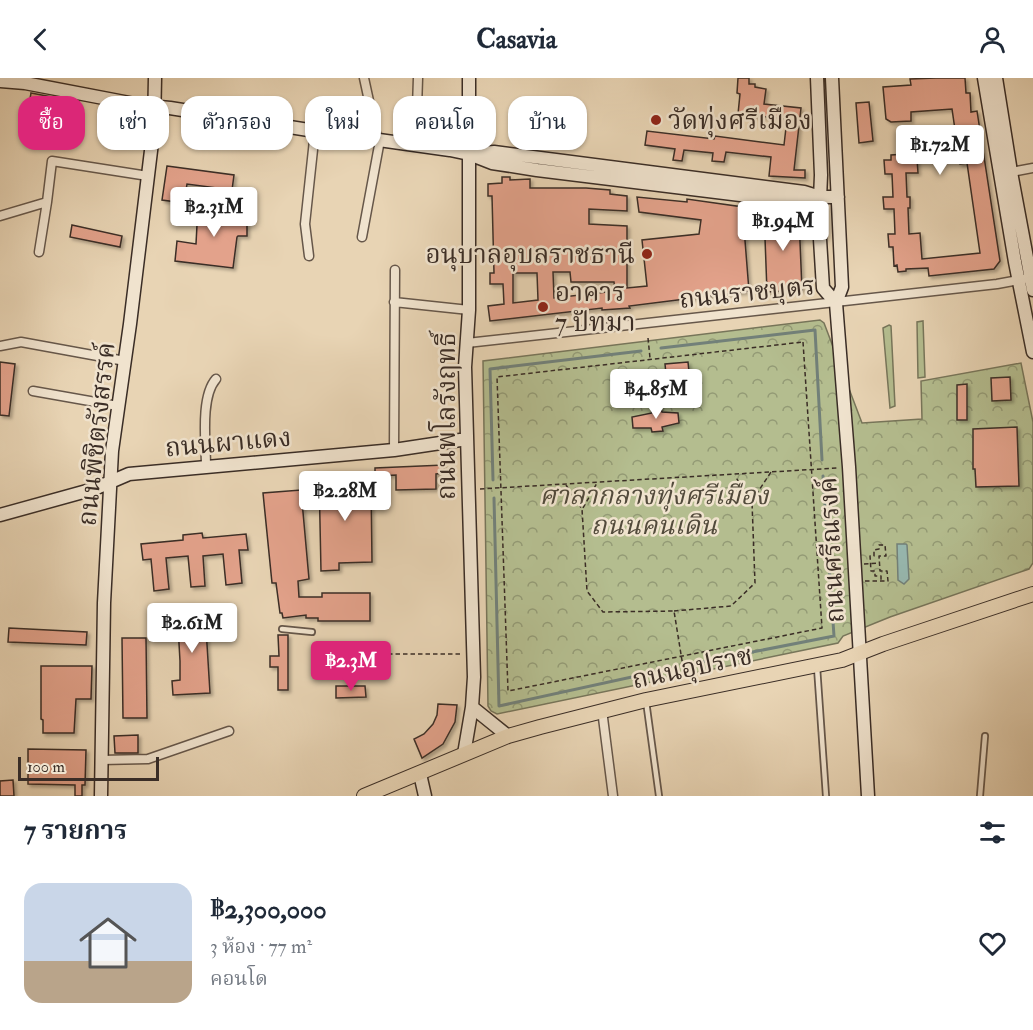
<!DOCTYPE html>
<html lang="th">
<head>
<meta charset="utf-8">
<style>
	:root { --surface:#fff; --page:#f2f2f3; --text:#1f2937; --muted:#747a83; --accent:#db2777 }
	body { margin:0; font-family:"IM FELL Double Pica","Noto Serif Thai",serif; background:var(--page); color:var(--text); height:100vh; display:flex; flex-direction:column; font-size:22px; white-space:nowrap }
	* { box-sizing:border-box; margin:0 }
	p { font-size:20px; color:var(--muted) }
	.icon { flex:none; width:33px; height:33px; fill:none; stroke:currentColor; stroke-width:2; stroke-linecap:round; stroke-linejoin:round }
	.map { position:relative; height:718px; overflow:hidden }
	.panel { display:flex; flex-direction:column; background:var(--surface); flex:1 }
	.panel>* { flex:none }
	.guide { position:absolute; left:18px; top:18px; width:600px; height:54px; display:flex; gap:12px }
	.scale { position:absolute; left:18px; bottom:15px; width:141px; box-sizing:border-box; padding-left:6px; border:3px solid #3a2d26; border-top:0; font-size:16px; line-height:21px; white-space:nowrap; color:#3a2d26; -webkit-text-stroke:4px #f0e3ce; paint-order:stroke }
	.price { position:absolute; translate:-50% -51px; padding:0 14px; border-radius:6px; background:#fff; color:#222; font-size:20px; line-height:39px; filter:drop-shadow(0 2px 3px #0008) }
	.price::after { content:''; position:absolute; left:50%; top:36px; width:18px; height:14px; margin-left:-9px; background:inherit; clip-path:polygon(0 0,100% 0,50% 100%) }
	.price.selected { background:var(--accent); color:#fff }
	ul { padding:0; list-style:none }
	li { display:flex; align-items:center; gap:18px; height:150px; padding:0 24px }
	li span { display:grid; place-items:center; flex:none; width:168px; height:120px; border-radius:18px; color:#555 }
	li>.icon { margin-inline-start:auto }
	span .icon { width:72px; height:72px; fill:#fffc; stroke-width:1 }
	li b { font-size:26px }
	h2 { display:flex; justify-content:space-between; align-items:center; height:72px; padding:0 24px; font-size:26px }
	.pill { padding:0 21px; border-radius:18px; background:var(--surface); box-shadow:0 2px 4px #0004; font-size:21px; line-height:54px }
	.pill.selected { background:var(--accent); color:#fff }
	header { display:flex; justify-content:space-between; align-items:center; height:78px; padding:0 24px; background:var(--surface); font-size:27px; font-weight:700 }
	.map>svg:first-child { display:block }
	.green { fill:#b4bd8f; stroke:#77755a; stroke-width:1.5 }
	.park { fill:url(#park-crowns); stroke:#77755a; stroke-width:1.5 }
	.water { fill:#97b8b0; stroke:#728079; stroke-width:1.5 }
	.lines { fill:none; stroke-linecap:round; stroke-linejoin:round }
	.stream { stroke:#728079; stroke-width:3 }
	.building { fill:#e3a28b; stroke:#3a2d26; stroke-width:1.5; fill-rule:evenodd; filter:url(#shadow) }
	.lane-casing { stroke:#66574a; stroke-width:8 }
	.street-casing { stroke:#66574a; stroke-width:11 }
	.secondary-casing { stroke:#3a2d26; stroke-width:15 }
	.primary-casing { stroke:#3a2d26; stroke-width:16 }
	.path { stroke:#3a2d26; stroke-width:1.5; stroke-dasharray:4.5 3; stroke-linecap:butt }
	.lane { stroke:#f0e3ce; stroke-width:4.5 }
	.street { stroke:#f0e3ce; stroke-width:8 }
	.secondary { stroke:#f0e3ce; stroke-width:12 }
	.primary { stroke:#e8d4b4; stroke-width:14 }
	.poi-dot { fill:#8f2418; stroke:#f0e3ce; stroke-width:2 }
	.labels { text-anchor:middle; stroke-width:5; stroke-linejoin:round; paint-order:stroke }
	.poi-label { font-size:26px; fill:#3a2d26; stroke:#f0e3ce; text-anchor:start }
	.street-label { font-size:26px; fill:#3a2d26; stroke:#f0e3ce }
	.park-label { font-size:26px; font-style:italic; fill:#524a3b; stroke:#f0e3ce }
</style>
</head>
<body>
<header><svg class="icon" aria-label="back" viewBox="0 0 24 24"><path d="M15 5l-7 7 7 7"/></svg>Casavia<svg class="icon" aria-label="person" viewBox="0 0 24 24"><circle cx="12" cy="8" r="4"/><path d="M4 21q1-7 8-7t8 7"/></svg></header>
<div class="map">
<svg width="1033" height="718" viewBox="0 0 1033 718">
	<defs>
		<pattern id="park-crowns" width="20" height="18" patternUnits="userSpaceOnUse" patternTransform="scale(1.5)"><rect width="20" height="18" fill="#b4bd8f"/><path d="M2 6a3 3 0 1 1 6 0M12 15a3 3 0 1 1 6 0" fill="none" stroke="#939a75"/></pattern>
		<filter id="shadow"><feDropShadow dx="2.5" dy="2.5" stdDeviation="1.5" flood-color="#0004"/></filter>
	</defs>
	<rect width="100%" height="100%" fill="#e8d4b4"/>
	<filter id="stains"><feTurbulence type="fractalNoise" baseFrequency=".00333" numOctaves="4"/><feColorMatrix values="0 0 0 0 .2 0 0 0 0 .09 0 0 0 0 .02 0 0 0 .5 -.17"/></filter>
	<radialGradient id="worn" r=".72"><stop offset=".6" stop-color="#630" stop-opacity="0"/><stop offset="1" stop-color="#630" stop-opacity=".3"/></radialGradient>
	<!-- green -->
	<path class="green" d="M923,243L925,299L918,300L917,244Z
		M889,247L891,248L895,328L890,330L883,250Z"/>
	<!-- park -->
	<path class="park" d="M820,242L824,245L862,345L922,341L921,303L1021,285L1033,344V485L1029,491L890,539L843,558L838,565L497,636L491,633L488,628L483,283Z"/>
	<!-- water -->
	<path class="water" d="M897,466H906L907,467L909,501L904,506L898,502Z"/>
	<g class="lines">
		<!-- stream -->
		<path class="stream" d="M661,270L815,252L822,382
			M493,402L490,291L641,273
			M494,420L499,628L673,590
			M691,586L834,558L823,398"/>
	</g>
	<!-- building -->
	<path class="building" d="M738,0H749V6H755V9L766,11L764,26L801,30L794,92H805V100L769,98L771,79L726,74L724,84L712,83L713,75L684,72L682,83L673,82L675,71L645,67L647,53L714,61L715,58L784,67L787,41L738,36L740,16L737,15Z
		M936,0H965L966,15H970L971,34L977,33L1000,183L994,191L929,198L928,190L906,191V193L898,194L897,187L894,188L893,169H889L888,156H895L894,131H884L883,119H893L892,96H885L884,82H891V77L905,76V82L917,81L918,95H906L907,119H910V130H908L909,156L920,155L922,181L980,175L967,85L960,86L952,31L911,34V43L891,44L886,41L883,9L911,7L910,1Z
		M31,15L79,24L74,48L47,43L48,36L28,33Z
		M869,24L873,63L859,65L856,25Z
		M114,31L134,35L138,41L136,62L111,56Z
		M167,88L234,97L232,112L187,106L184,125L162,122Z
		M502,99H510V102L530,101V110H586L610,112V116L627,118V133L589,131V146L627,148V210L647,208L642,162L699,156L701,142L639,134L637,119L687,124V121L743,129L740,151L744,150L749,213L629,228L630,230L602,232V230L490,243L488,228L504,226L503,206H490V195H494L492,118H488V106L502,105ZM553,194H570L571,204H614L615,213L554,220ZM513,195H537L538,222L513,225Z
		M198,128L243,133L242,147H247V158H238L237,159L233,190L175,183L177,163L196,166Z
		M764,133L796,137L799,140L802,212L767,214Z
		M72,147L122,158L120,169L70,159Z
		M0,284L15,286L9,338L0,337Z
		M688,284L689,294L666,296L665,286Z
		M1010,299L1011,322L992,323L991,300Z
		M967,306V342H957V307Z
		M651,330H661L662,334L678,335L679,345L662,349L663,353L652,354L651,350H633L632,339L652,335Z
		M1017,349L1019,408L976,409L975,391H973V351Z
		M444,387V395L436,396V411L396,412V397L375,398V390Z
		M336,396L337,404H371L372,484L339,485V492L321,493L319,397Z
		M301,412L309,501L298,503L299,519H322V515H370V543H318V540H306V537L283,540L282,535H280L276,505H272L263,415Z
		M202,455L203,460L246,456L248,472H239L242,505L226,507L223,476L203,478L205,508L191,509L188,478L166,480L169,511L154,513L151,481L143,482L141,466L183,462V457Z
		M205,534L210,615L173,617L172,603L180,602V583L178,548L170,549L169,536Z
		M9,550L87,554L86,567L8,564Z
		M278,557H288V612H278V589H270V578H279Z
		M122,560H146L147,640H123Z
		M335,565H362V569H364L362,584H334V578H331V570H335Z
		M41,588H92L91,621H76L74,655H43V642L41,641Z
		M336,608H365L366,619L336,620Z
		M438,626L457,627L455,644L443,666L422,680L414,661L424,656L433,646L437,637Z
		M138,657V675H115L114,658Z
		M28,671L86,672L85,707H82V718H75V707L28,706Z
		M13,702L14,718H0V703Z"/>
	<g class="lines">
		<!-- lane casing -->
		<g class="lane-casing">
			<path id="lane" d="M282,551L312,554
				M817,589L826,718
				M646,623L659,718
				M980,718L985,658"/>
		</g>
		<!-- street casing -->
		<g class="street-casing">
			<path id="street" d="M364,0L376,55L375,61
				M411,67L410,44L417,30L418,0
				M1011,94L1033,90
				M0,138L47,124L52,83L148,98
				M362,159L380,62
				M39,174L47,124
				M309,178L305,146L315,53
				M394,224L469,232
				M467,265L997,206L1024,201
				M0,268L21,264L125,283
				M33,313L118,328
				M394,372L395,192
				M206,388C206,366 200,319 216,301
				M602,632L613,718
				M101,682L148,681L229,653"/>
		</g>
		<!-- secondary casing -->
		<g class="secondary-casing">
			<path id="secondary" d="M817,0L821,97L819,145L823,210L836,225
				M832,0L842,209L836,225L849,389L868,718
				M984,0L1015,184L1033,274
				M996,0L1011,94L1033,212
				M0,3L25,5L140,27L170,30L315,53L450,72L469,76L492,85L537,92L804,125L820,119
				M473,76L494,74L804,114L820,119H838
				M0,437L94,411L129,396L394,372L467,361
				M472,629L508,658
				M464,676L472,629L474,599L465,289L469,232V0
				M420,696L425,718
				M101,718L104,525L112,373L130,246L154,48L155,0"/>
		</g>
		<!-- primary casing -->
		<g class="primary-casing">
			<path id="primary" d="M364,718L508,658L540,649L646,622L842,582L883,566L1033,516"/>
		</g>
		<!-- path -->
		<path class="path" d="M648,260L650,280
			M803,264L822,550L508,613L497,299Z
			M566,407L582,431L587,513L603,534L674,533L685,601
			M480,411L838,390
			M752,423L771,394
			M583,430L597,405
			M864,486L880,485
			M865,503H888L887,493H880L879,478H886L885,467H879V471L874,472V478H870L871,493H875V498H881V503
			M674,533L731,528L755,505L752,424L735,398
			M388,576H463"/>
		<!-- lane -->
		<use href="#lane" class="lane"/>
		<!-- street -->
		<use href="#street" class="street"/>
		<!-- secondary -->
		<use href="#secondary" class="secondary"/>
		<!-- primary -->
		<use href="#primary" class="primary"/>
	</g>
	<!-- markers -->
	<g class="poi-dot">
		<circle cx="656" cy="42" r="6"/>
		<circle cx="647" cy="176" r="6"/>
		<circle cx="543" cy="229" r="6"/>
	</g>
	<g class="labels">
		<!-- poi labels -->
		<g class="poi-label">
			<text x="668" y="51">วัดทุ่งศรีเมือง</text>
			<text x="635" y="185" text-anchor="end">อนุบาลอุบลราชธานี</text>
			<text x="555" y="223">อาคาร<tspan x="555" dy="30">7 ปัทมา</tspan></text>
		</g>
		<!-- street labels -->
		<g class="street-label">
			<text transform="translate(747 214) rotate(-6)" y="9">ถนนราชบุตร</text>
			<text transform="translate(446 338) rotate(-90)" y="9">ถนนพโลรังฤทธิ์</text>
			<text transform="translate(96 356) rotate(-84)" y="9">ถนนพิชิตรังสรรค์</text>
			<text transform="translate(228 364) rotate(-5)" y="9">ถนนผาแดง</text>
			<text transform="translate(831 472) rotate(-93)" y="9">ถนนศรีณรงค์</text>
			<text transform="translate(692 589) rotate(-12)" y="9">ถนนอุปราช</text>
		</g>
		<!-- park labels -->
		<g class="park-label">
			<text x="654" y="426">ศาลากลางทุ่งศรีเมือง<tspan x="654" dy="30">ถนนคนเดิน</tspan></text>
		</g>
	</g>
	<rect width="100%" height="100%" filter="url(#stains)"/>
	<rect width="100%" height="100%" fill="url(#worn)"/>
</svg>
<div class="scale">100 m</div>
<b class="price" style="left:940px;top:98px">฿1.72M</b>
<b class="price" style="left:214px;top:160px">฿2.31M</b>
<b class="price" style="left:783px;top:174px">฿1.94M</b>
<b class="price" style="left:656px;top:342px">฿4.85M</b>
<b class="price" style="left:345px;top:444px">฿2.28M</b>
<b class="price" style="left:192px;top:576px">฿2.61M</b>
<b class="price selected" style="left:351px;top:614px">฿2.3M</b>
<div class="guide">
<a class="pill selected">ซื้อ</a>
<a class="pill">เช่า</a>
<a class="pill">ตัวกรอง</a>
<a class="pill">ใหม่</a>
<a class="pill">คอนโด</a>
<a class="pill">บ้าน</a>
</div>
</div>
<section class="panel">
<h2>7 รายการ<svg class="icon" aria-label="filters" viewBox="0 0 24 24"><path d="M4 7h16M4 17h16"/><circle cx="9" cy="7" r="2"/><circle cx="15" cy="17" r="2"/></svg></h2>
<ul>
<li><span style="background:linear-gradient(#c9d6e8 65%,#b9a48a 0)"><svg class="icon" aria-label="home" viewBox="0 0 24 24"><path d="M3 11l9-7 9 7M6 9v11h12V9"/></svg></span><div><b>฿2,300,000</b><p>3 ห้อง · 77 m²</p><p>คอนโด</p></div><svg class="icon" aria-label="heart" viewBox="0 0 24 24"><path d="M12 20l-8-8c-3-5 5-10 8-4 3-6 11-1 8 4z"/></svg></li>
</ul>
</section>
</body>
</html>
